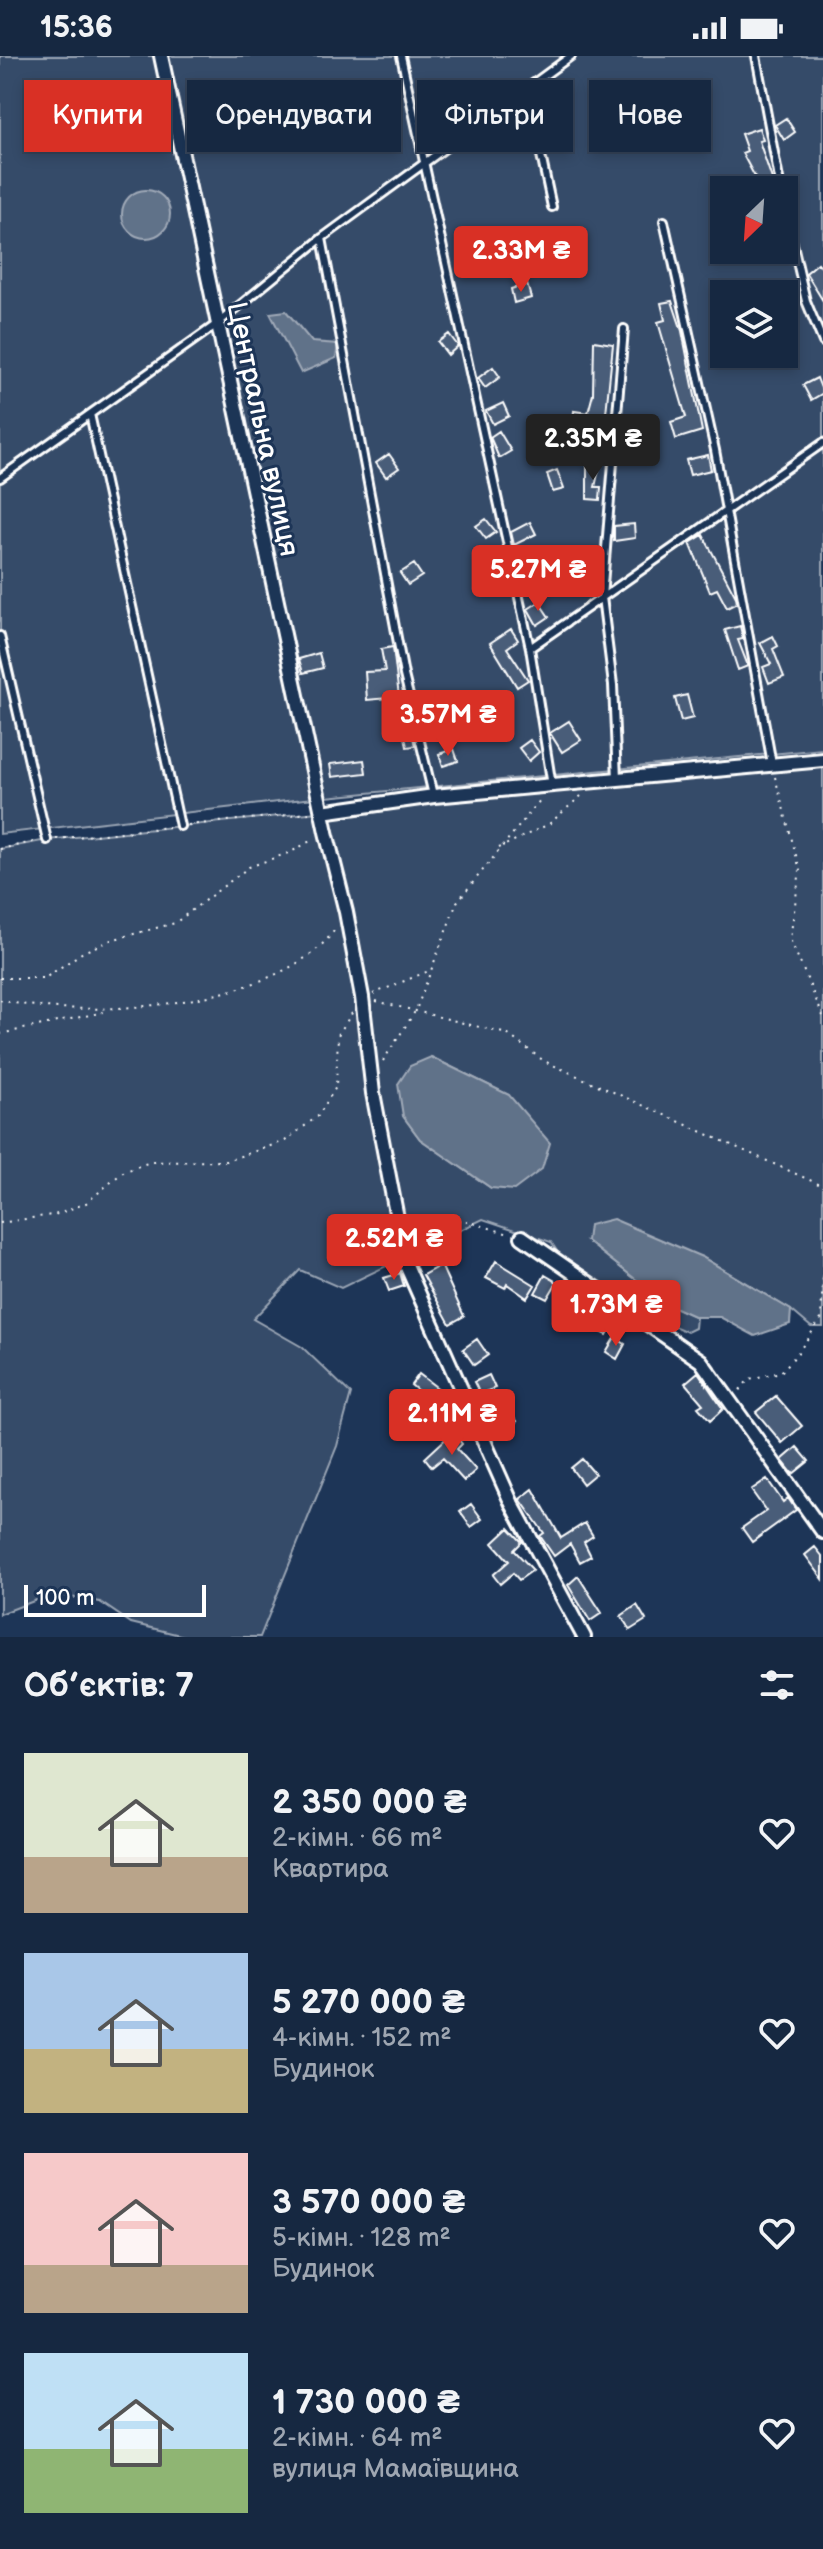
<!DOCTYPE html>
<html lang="uk">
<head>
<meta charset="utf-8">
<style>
	:root { --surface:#162841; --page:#1f3048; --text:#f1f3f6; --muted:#9ea6b1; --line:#35445a; --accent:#d93025 }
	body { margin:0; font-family:"Balsamiq Sans",sans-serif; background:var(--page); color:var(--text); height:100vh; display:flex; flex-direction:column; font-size:30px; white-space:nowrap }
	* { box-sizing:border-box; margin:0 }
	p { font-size:26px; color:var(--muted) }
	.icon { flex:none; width:44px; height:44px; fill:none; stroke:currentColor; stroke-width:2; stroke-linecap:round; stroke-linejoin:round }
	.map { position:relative; height:1581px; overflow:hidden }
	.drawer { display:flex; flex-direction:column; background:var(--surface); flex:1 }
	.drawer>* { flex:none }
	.banner { position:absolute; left:24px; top:24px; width:776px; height:72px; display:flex; gap:16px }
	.needle { width:52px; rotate:205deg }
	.tools { position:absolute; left:710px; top:120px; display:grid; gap:16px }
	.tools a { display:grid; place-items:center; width:88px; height:88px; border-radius:0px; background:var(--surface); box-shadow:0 4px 12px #0003,0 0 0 2px var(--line); font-size:40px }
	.scale { position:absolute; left:24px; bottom:20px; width:182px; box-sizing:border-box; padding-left:8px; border:4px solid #fff; border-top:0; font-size:22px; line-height:28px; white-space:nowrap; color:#fff; -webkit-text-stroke:6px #1d3557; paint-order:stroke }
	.price { position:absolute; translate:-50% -68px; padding:0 18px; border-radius:8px; background:var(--accent); color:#fff; font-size:26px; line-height:52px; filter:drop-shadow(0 2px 4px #0008) }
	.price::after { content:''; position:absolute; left:50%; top:48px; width:24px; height:18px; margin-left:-12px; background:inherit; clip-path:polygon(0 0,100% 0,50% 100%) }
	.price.selected { background:#222; color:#fff }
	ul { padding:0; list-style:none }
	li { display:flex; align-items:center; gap:24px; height:200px; padding:0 24px }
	li span { display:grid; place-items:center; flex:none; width:224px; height:160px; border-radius:0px; color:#555 }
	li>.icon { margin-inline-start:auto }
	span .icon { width:96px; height:96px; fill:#fffc; stroke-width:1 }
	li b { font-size:34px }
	h2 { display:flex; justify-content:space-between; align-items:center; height:96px; padding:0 24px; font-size:34px }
	.chip { padding:0 28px; border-radius:0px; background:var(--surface); box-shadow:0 4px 12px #0003,0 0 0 2px var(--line); font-size:28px; line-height:72px }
	.chip.selected { background:var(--accent); color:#fff }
	.status { display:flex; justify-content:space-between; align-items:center; height:56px; padding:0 40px; background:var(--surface); direction:ltr }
	.status svg { height:22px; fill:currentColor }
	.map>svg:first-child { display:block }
	.green { fill:#364b69; stroke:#9aa5b4; stroke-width:2; fill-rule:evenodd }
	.water { fill:#617289; stroke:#a0aab8; stroke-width:2 }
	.building { fill:#4a5d79; stroke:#fff; stroke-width:2 }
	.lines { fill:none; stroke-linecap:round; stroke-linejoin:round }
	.lane-casing { stroke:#fff; stroke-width:12 }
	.street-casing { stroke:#fff; stroke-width:18 }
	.path { stroke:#fff; stroke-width:2; stroke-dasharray:2 6; stroke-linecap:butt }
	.lane { stroke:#1d3557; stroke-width:6 }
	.street { stroke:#1d3557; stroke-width:12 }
	.labels { text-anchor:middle; stroke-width:6; stroke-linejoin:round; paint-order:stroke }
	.street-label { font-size:28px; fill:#fff; stroke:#1d3557 }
</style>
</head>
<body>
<div class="status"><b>15:36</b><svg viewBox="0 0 49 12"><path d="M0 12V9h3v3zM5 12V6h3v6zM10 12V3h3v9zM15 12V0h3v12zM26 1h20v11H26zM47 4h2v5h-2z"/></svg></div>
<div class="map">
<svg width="823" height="1581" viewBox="0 0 823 1581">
	<rect width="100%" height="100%" fill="#1d3557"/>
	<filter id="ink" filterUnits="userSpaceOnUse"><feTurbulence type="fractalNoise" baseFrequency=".0125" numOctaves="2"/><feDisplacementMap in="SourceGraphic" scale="16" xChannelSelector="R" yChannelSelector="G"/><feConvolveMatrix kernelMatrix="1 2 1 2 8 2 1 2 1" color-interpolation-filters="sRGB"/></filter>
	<g filter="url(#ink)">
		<!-- green -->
		<path class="green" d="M0,0H823V693L295,744L0,778ZM724,134H784V194H724ZM724,238H784V298H724Z
			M823,704V1271H811L791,1254L702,1201L587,1185L667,1248L696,1261L695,1272L687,1276L667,1267L646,1247L622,1239L559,1198L551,1186L483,1163L341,1232L300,1214L253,1263L302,1291L351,1338L337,1390L260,1581H188L131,1567L100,1546L52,1538L0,1558V793L47,784ZM431,1001L509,1039L491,1132L420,1083L403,1060Z"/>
		<!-- water -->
		<path class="water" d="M122 158a24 24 0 1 1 48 0a24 24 0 1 1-48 0Z
			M286,255L312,286L338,288L336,302L301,317L270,257Z
			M431,1001L509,1039L550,1087L542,1113L514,1134L491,1132L420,1083L403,1060L398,1028L410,1010Z
			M613,1163L702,1201L791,1254L790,1268L755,1280L720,1261H696L667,1248L587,1185L589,1169Z"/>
		<!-- building -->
		<path class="building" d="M786,62L795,76L784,84L775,69Z
			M759,72L763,84L759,85L774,129L762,134L742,97L747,95L741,78Z
			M818,207L823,213V245L806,217Z
			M527,228L531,242L514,247L511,233Z
			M672,245L682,275L702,375L676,383L671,366L686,361L658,266L665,264L661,247Z
			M449,278L458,290L448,299L438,286Z
			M594,285L613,288L603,387L581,383L584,365L573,364L574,355L588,357L593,338Z
			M493,311L500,321L485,332L478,322Z
			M817,322L823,337L811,344L803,329Z
			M503,347L509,360L493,368L486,355Z
			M499,375L511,395L499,402L490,381Z
			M636,382L640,396L623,400L621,385Z
			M389,398L399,412L386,421L376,407Z
			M708,399L711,414L690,419L686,404Z
			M587,405L600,409L595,431H601L600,444L587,443Z
			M557,414L564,433L553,436L547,418Z
			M486,463L496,476L486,483L476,470Z
			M530,466L536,478L514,489L511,476Z
			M634,468L635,482L614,485V470Z
			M703,479L736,541L737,547L727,552L717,533L710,536L690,487Z
			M497,500L504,512L492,520L485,508Z
			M414,508L422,520L408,529L400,517Z
			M539,546L549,561L537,569L528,553Z
			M740,570L743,583L738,584L748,610L738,614L725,574Z
			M511,573L518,584L507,592L528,624L517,631L490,587Z
			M773,580L778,590L773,593L784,621L769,627L763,611L771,608L760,587Z
			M393,591L399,641L367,644L365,616L385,615L381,593Z
			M319,597L323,612L303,617L299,603Z
			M687,639L693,662L681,665L675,642Z
			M408,659L415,690L407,691L401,660Z
			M569,665L581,684L562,696L550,677Z
			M530,684L539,696L529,705L519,692Z
			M454,693L458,705L443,710L439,698Z
			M364,704L366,717L332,721L330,708Z
			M496,1205L535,1229L527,1242L507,1228L505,1232L486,1222Z
			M441,1209L464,1260L450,1268L423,1219Z
			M400,1217L404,1230L389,1235L384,1222Z
			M545,1219L557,1226L547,1243L535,1237Z
			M571,1237L587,1245L580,1260L564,1252Z
			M601,1257L615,1264L607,1279L593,1272Z
			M615,1281L625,1288L617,1303L606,1296Z
			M477,1283L488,1299L474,1309L463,1293Z
			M698,1316L723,1353L710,1365L698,1351L703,1348L685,1327Z
			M419,1318L440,1334L434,1338L437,1343L447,1338L458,1349L448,1360L411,1329Z
			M489,1319L495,1332L480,1338L474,1326Z
			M776,1340L802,1370L782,1387L756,1356Z
			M506,1351L517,1365L502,1377L491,1362Z
			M453,1376L462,1388L457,1393L476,1414L464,1425L443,1402L432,1411L425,1402Z
			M797,1391L809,1405L793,1418L782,1404Z
			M582,1403L595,1418L583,1428L571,1412Z
			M767,1423L783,1446L788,1442L796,1454L752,1486L742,1472L766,1455L751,1434Z
			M533,1433L561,1482L585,1467L593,1480L584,1486L591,1500L580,1506L570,1488L554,1500L540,1480L544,1477L520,1443Z
			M471,1448L482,1463L471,1471L460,1456Z
			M509,1472L522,1486L514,1494L533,1514L519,1524L513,1517L500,1528L493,1519L509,1505L493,1487Z
			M815,1491L823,1501V1523L805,1499Z
			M578,1520L602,1557L590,1565L568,1529Z
			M637,1549L646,1564L630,1574L621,1560Z"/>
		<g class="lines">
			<!-- lane casing -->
			<g class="lane-casing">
				<path id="lane" d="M401,0L530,592L552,730
					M756,0L781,134
					M527,33L552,151
					M784,149L806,245L823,286
					M664,165L715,394L772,708
					M322,182L404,619L433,739
					M90,358L180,770
					M0,422L217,268L322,182L571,0
					M0,580L47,784
					M530,592L823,387
					M617,723L613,629L602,541L624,273"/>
			</g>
			<!-- street casing -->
			<g class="street-casing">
				<path id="street" d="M161,0L326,776L346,856L362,941L373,1037L406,1209L512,1448L584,1581
					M322,756L434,740L823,704
					M522,1181L701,1305L823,1476"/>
			</g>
			<!-- path -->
			<path class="path" d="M775,721L800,814L790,883L823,960
				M188,769L309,757
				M56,783L169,771
				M499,792L549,768L581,740
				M0,793L38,785
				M0,922H45L83,896L111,884L175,867L249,811L291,796L314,783
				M373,938L431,914
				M0,944C85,965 283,951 336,872
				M376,945L507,978L544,1005L823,1130
				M0,978L104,956
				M383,1005L416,954L457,846L541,743
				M410,1161L467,1165L509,1178
				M0,1167L58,1158L86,1147L123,1116L150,1106L226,1105L285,1085L318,1060L336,1031L338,979L352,957
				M740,1334L749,1323L781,1316L797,1298L821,1263L823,1218"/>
			<!-- lane -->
			<use href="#lane" class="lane"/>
			<!-- street -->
			<use href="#street" class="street"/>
		</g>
	</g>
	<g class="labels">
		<!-- street labels -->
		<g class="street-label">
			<text transform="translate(264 373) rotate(78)" y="10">Центральна вулиця</text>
		</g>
	</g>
</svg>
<div class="tools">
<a><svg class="needle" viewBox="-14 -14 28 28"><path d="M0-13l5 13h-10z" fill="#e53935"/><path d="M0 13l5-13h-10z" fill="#9ea6b1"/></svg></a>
<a><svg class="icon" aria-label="layers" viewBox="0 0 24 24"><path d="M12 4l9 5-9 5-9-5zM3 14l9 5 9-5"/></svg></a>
</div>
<div class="scale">100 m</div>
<b class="price" style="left:521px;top:238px">2.33M ₴</b>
<b class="price selected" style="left:593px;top:426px">2.35M ₴</b>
<b class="price" style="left:538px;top:557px">5.27M ₴</b>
<b class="price" style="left:448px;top:702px">3.57M ₴</b>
<b class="price" style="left:394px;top:1226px">2.52M ₴</b>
<b class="price" style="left:616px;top:1292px">1.73M ₴</b>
<b class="price" style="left:452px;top:1401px">2.11M ₴</b>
<div class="banner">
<a class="chip selected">Купити</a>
<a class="chip">Орендувати</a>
<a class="chip">Фільтри</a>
<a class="chip">Нове</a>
</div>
</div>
<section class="drawer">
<h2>Об’єктів: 7<svg class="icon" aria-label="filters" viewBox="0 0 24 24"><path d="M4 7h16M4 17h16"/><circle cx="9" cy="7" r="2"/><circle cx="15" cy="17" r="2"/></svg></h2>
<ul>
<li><span style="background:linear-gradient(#dfe7d0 65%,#b9a48a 0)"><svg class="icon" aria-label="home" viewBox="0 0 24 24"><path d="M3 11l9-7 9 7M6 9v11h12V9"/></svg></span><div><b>2 350 000 ₴</b><p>2-кімн. · 66 m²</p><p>Квартира</p></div><svg class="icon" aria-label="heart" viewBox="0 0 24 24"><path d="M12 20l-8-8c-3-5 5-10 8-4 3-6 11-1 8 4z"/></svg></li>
<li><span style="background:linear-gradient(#a9c7e8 60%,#c2b280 0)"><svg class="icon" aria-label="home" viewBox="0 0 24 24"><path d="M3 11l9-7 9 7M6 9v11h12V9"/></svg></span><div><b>5 270 000 ₴</b><p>4-кімн. · 152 m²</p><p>Будинок</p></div><svg class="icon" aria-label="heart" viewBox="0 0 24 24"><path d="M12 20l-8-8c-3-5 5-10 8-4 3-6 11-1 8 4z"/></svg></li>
<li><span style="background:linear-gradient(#f6c9c9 70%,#b9a48a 0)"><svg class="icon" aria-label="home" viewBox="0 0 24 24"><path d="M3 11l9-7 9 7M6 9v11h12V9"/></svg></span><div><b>3 570 000 ₴</b><p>5-кімн. · 128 m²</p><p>Будинок</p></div><svg class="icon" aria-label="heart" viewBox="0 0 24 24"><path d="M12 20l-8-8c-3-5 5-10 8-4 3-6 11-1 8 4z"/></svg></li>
<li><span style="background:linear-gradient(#bfe0f5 60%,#8fb573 0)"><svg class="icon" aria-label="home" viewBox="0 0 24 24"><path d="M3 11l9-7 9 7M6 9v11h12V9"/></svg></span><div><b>1 730 000 ₴</b><p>2-кімн. · 64 m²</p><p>вулиця Мамаївщина</p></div><svg class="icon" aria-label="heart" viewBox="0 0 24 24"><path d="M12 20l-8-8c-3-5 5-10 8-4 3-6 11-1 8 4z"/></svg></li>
</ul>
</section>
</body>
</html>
